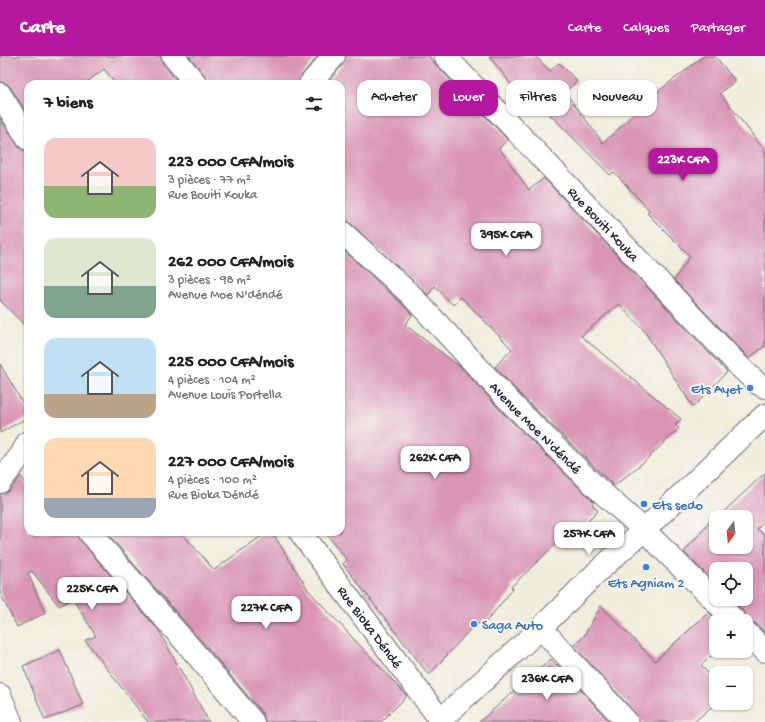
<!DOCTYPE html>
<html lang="fr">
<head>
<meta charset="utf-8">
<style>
	:root { --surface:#fff; --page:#f2f2f2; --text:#222; --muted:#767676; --accent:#b5179e }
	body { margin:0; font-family:"Gochi Hand",sans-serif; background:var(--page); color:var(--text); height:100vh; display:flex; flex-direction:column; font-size:15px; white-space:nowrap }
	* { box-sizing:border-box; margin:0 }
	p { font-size:13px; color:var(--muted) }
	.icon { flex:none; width:22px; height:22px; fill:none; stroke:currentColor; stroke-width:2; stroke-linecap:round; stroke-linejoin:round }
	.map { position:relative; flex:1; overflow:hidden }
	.details { position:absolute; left:24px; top:24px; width:321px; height:456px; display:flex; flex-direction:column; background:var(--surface); border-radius:12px; box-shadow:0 1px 3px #0004 }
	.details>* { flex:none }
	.hud { position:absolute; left:357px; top:24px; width:348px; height:36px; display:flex; gap:8px }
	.needle { width:26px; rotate:195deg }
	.buttons { position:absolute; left:709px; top:454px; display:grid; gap:8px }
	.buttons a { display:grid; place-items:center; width:44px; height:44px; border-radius:8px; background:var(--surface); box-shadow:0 1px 3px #0004; font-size:20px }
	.price { position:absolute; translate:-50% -34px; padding:0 9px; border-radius:8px; background:#fff; color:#222; font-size:13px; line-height:26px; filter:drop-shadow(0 1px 2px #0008) }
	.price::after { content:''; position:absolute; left:50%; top:24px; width:12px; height:9px; margin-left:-6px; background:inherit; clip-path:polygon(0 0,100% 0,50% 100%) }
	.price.selected { background:var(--accent); color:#fff }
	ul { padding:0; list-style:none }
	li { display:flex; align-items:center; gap:12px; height:100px; padding:0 20px }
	li span { display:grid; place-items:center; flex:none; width:112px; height:80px; border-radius:12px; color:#555 }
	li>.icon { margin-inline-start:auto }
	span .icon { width:48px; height:48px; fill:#fffc; stroke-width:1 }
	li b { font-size:17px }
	h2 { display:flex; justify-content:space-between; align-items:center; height:48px; padding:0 20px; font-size:17px }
	.chip { padding:0 14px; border-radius:12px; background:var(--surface); box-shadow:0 1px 3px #0004; font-size:14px; line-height:36px }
	.chip.selected { background:var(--accent); color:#fff }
	header { display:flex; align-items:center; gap:24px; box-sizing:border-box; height:56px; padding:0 20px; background:var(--accent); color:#fff }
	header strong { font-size:19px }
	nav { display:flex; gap:22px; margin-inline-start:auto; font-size:14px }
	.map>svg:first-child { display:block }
	.building { fill:#d995b4 }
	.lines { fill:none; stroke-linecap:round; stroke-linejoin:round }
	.minor-casing { stroke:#6a6973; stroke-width:24 }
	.minor { stroke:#fff; stroke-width:22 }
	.shop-dot { fill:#3f7fe0; stroke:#f6f6f2; stroke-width:1.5 }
	.labels { text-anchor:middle; stroke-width:4; stroke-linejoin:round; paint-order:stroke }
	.street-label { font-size:14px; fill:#22223b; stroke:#f6f6f2 }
	.shop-label { font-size:14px; fill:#366cbe; stroke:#f6f6f2; text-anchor:start }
</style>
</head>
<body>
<header>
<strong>Carte</strong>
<nav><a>Carte</a><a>Calques</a><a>Partager</a></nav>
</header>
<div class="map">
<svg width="765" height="666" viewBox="0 0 765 666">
	<rect width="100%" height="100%" fill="#f6f6f2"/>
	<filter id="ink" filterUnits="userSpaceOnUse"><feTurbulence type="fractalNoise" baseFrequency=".025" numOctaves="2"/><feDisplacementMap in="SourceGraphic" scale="8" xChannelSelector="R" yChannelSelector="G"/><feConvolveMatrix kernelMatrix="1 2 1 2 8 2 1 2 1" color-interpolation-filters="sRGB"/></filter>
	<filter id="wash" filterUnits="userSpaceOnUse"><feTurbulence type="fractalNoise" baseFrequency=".012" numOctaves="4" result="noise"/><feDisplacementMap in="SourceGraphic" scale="16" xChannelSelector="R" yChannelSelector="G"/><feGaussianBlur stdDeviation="0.9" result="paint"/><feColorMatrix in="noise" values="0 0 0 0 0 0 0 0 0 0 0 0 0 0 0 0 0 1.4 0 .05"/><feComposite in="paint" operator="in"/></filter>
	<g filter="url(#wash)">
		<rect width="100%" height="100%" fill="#efeddb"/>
		<g id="blocks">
			<!-- building -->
			<path class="building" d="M0,0H161L163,8L180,28H116L104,13L84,28H28V59L10,31L6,27L0,26Z
				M189,0H318L301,20L298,28H208L206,20Z
				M346,0H429L436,9L508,84L499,92L529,134L544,122L727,316L693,351L643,273L619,248L581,280L681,363L675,369L679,372L646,404L614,430L522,340L495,311L512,293L461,241L453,249L435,230L428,239L349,166L341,163V28H326L343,8Z
				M489,0H535L550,15L559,7L577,25L565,36L603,87L649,45L647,44L704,0H715L735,25L720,37L765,95V290L749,302L674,224L690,200L647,157L650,155L614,116L610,119L533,41L526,47Z
				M0,62L18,90L22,94L28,95V273L0,244Z
				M341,192L401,247L412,259L405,269L463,313L504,358L594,446L592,448L598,455L575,478L570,474L511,531L513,533L485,567L475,568L429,619L343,508L347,504L325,476H341Z
				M0,308L28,356V361L0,377Z
				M765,417V465L757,473L765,480V577L755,567L747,564L744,556L731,543H746V513H716V528L684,496L710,466H713L716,463V491H746V461H718Z
				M21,420L28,432V476H77L80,484L159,575L209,666H148L85,584L96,580L73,543L59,550L32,515L28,517L45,557L17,571L0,537V438L5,437L10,434Z
				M106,476H181L214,514L267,476H272L309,535L407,640L381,666H265L263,658L204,588Z
				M601,550L655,605L709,556L717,565H716L717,595L701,609L716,627V647L694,666H639L636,658L574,590L584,580Z
				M60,594L83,649L45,664L23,610Z
				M551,603L556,609L557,608L610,666H479Z"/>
		</g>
	</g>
	<g filter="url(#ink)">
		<use href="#blocks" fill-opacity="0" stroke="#6a6973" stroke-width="1"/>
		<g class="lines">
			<!-- minor casing -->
			<g class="minor-casing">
				<g id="minor">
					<path d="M173,0L196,28"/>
					<path id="s1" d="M445,0L740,311L757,327L765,331"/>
					<path d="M310,28L334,0"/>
					<path d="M0,38L28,83"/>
					<path id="s2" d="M341,175L410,238L513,349L597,432L644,474L735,565"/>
					<path d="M0,426L21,399L28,386"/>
					<path d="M89,476L194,596L253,666"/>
					<path id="s3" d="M300,476L442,666"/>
					<path d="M541,572L627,666"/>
					<path d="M746,576L765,595"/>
					<path d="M0,639L11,666"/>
					<path d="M438,666L541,572L597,516L644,474L765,359"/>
				</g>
			</g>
			<!-- minor -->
			<use href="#minor" class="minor"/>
		</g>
	</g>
	<!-- markers -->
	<g class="shop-dot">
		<circle cx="750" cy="332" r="4"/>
		<circle cx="644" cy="448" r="4"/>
		<circle cx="646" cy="511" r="4"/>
		<circle cx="474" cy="568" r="4"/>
	</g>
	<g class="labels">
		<!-- street labels -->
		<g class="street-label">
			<text dy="5" stroke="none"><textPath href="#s1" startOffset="231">Rue Bouiti Kouka</textPath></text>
			<text dy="5" stroke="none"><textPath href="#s2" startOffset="277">Avenue Moe N'déndé</textPath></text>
			<text dy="5" stroke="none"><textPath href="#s3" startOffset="118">Rue Bioka Déndé</textPath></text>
		</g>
		<!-- shop labels -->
		<g class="shop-label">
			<text x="742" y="337" text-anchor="end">Ets Ayet</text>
			<text x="652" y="453">Ets sedo</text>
			<text x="646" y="531" text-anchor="middle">Ets Agniam 2</text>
			<text x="482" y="573">Saga Auto</text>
		</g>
	</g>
</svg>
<div class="buttons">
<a><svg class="needle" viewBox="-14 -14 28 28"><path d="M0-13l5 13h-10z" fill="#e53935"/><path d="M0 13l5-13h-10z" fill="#767676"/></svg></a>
<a><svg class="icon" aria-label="locate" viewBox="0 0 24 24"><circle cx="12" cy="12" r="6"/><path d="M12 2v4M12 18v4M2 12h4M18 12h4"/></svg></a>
<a>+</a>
<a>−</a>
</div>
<b class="price selected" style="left:683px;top:126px">223K CFA</b>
<b class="price" style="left:506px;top:201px">395K CFA</b>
<b class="price" style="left:435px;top:424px">262K CFA</b>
<b class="price" style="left:589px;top:500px">257K CFA</b>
<b class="price" style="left:92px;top:555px">225K CFA</b>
<b class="price" style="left:266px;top:574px">227K CFA</b>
<b class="price" style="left:547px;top:645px">236K CFA</b>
<div class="hud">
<a class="chip">Acheter</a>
<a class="chip selected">Louer</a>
<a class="chip">Filtres</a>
<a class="chip">Nouveau</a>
</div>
<section class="details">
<h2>7 biens<svg class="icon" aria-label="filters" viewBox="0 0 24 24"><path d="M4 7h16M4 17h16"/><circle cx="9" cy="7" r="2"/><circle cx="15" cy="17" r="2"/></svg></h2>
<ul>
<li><span style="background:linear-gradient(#f6c9c9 60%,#8fb573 0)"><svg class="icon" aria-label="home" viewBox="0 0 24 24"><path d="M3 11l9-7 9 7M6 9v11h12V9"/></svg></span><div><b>223 000 CFA/mois</b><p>3 pièces · 77 m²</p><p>Rue Bouiti Kouka</p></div></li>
<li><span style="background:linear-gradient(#dfe7d0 60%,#7fa58c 0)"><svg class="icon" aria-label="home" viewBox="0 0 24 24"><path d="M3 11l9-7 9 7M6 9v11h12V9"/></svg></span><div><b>262 000 CFA/mois</b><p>3 pièces · 98 m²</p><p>Avenue Moe N'déndé</p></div></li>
<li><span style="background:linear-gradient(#bfe0f5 70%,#b9a48a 0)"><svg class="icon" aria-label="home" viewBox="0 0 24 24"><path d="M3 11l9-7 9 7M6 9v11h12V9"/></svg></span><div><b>225 000 CFA/mois</b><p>4 pièces · 104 m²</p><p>Avenue Louis Portella</p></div></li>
<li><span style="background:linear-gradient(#ffd9b3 75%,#9aa5b1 0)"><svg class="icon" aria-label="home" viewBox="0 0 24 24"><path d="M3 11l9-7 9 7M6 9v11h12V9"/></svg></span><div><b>227 000 CFA/mois</b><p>4 pièces · 100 m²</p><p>Rue Bioka Déndé</p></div></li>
</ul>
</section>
</div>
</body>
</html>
